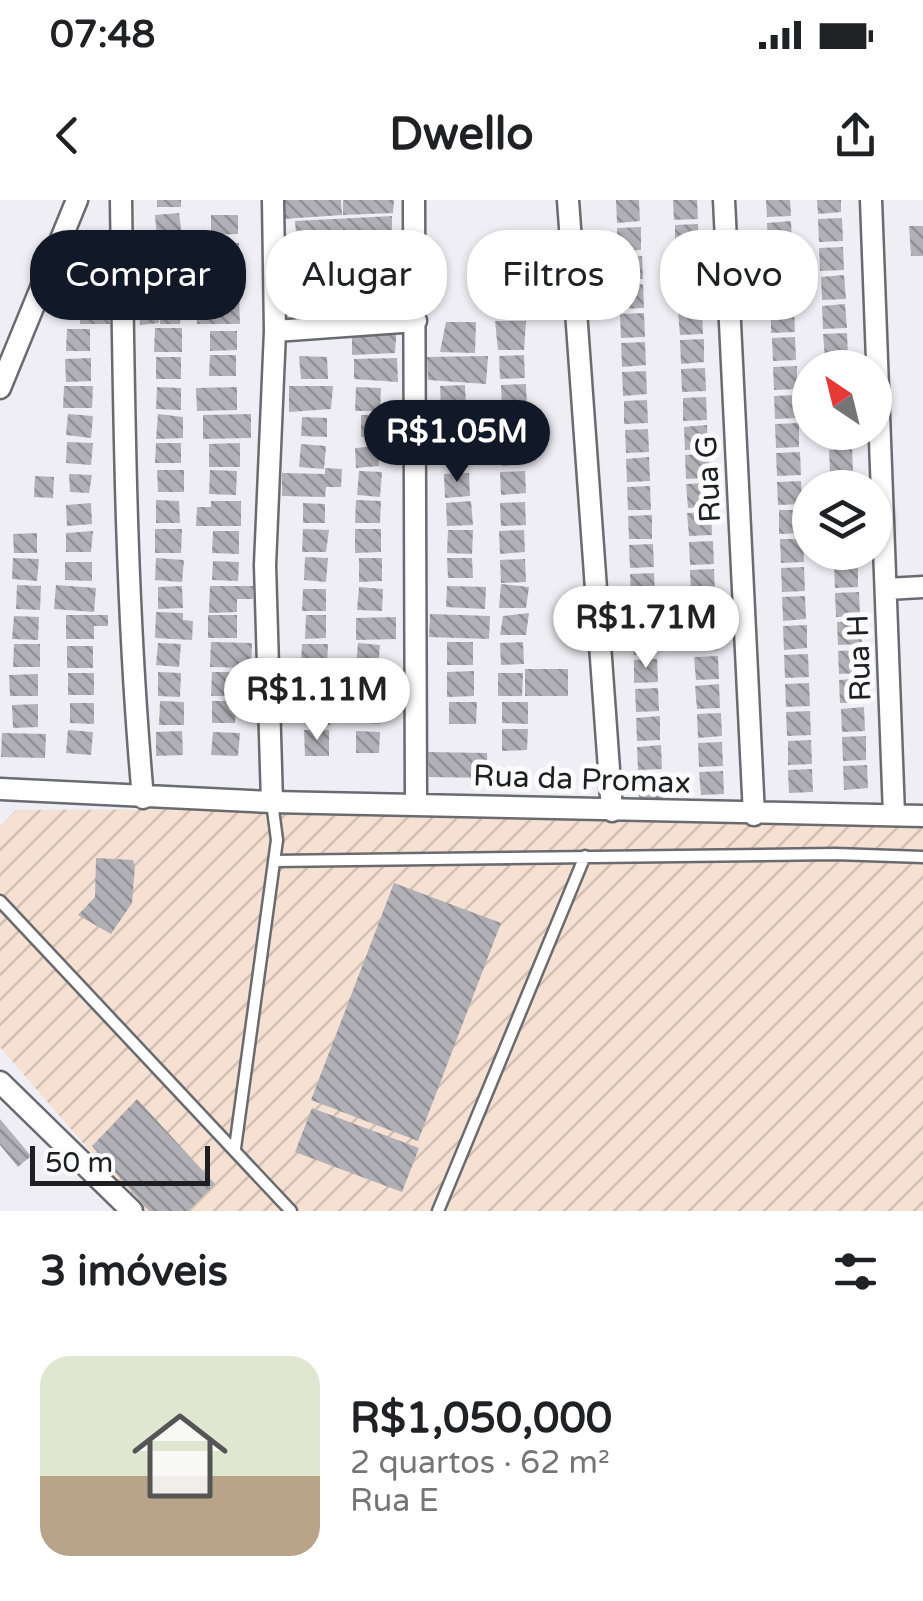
<!DOCTYPE html>
<html lang="pt">
<head>
<meta charset="utf-8">
<style>
	:root { --surface:#fff; --page:#f6f6f6; --text:#202124; --muted:#757577; --line:#e0e0e0; --accent:#111827 }
	body { margin:0; font-family:"Varela Round",sans-serif; background:var(--page); color:var(--text); height:100vh; display:flex; flex-direction:column; font-size:38px; white-space:nowrap }
	* { box-sizing:border-box; margin:0 }
	p { font-size:32px; color:var(--muted) }
	.icon { flex:none; width:55px; height:55px; fill:none; stroke:currentColor; stroke-width:2; stroke-linecap:round; stroke-linejoin:round }
	.map { position:relative; height:1011px; overflow:hidden }
	.drawer { display:flex; flex-direction:column; background:var(--surface); flex:1 }
	.drawer>* { flex:none }
	.banner { position:absolute; left:30px; top:30px; width:865px; height:90px; display:flex; gap:20px }
	.needle { width:65px; rotate:325deg }
	.controls { position:absolute; left:792px; top:150px; display:grid; gap:20px }
	.controls a { display:grid; place-items:center; width:100px; height:100px; border-radius:50%; background:var(--surface); box-shadow:0 2px 8px #0004; font-size:50px }
	.scale { position:absolute; left:30px; bottom:25px; width:180px; box-sizing:border-box; padding-left:10px; border:5px solid #1e1f21; border-top:0; font-size:28px; line-height:35px; white-space:nowrap; color:#1e1f21; -webkit-text-stroke:8px #fcfcfe; paint-order:stroke }
	.price { position:absolute; translate:-50% -85px; padding:0 22px; border-radius:35px; background:#fff; color:#222; font-size:32px; line-height:65px; filter:drop-shadow(0 2px 5px #0008) }
	.price::after { content:''; position:absolute; left:50%; top:60px; width:30px; height:22px; margin-left:-15px; background:inherit; clip-path:polygon(0 0,100% 0,50% 100%) }
	.price.current { background:var(--accent); color:#fff }
	ul { padding:0; list-style:none }
	li { display:flex; align-items:center; gap:30px; height:250px; padding:0 40px }
	li+li { border-top:2px solid var(--line) }
	li span { display:grid; place-items:center; flex:none; width:280px; height:200px; border-radius:30px; color:#555 }
	li>.icon { margin-inline-start:auto }
	span .icon { width:120px; height:120px; fill:#fffc; stroke-width:1 }
	li b { font-size:42px }
	h2 { display:flex; justify-content:space-between; align-items:center; height:120px; padding:0 40px; font-size:42px }
	.chip { padding:0 35px; border-radius:40px; background:var(--surface); box-shadow:0 2px 8px #0004; font-size:35px; line-height:90px }
	.chip.current { background:var(--accent); color:#fff }
	.status { display:flex; justify-content:space-between; align-items:center; height:70px; padding:0 50px; background:var(--surface); direction:ltr }
	.status svg { height:28px; fill:currentColor }
	header { display:flex; justify-content:space-between; align-items:center; height:130px; padding:0 40px; background:var(--surface); font-size:45px; font-weight:700 }
	.map>svg:first-child { display:block }
	.industrial { fill:url(#industrial-furrows) }
	.building { fill:url(#building-back-hatch) }
	.lines { fill:none; stroke-linecap:round; stroke-linejoin:round }
	.service-casing { stroke:#6a6b70; stroke-width:15 }
	.minor-casing { stroke:#6a6b70; stroke-width:25 }
	.service { stroke:#fff; stroke-width:10 }
	.minor { stroke:#fff; stroke-width:20 }
	.labels { text-anchor:middle; stroke-width:10; stroke-linejoin:round; paint-order:stroke }
	.street-label { font-size:30px; fill:#1e1f21; stroke:#fcfcfe }
</style>
</head>
<body>
<div class="status"><b>07:48</b><svg viewBox="0 0 49 12"><path d="M0 12V9h3v3zM5 12V6h3v6zM10 12V3h3v9zM15 12V0h3v12zM26 1h20v11H26zM47 4h2v5h-2z"/></svg></div>
<header><svg class="icon" aria-label="back" viewBox="0 0 24 24"><path d="M15 5l-7 7 7 7"/></svg>Dwello<svg class="icon" aria-label="share" viewBox="0 0 24 24"><path d="M12 15V3M7 8l5-5 5 5M5 13v7h14v-7"/></svg></header>
<div class="map">
<svg width="923" height="1011" viewBox="0 0 923 1011">
	<defs>
		<pattern id="industrial-furrows" width="10" height="10" patternUnits="userSpaceOnUse" patternTransform="scale(2.5)"><rect width="10" height="10" fill="#f6e0d2"/><path d="M-1 1l2-2M0 10L10 0M9 11l2-2" fill="none" stroke="#d2c0b4"/></pattern>
		<pattern id="building-back-hatch" width="6" height="6" patternUnits="userSpaceOnUse" patternTransform="scale(2.5)"><rect width="6" height="6" fill="#b0b0b6"/><path d="M-1 5l2 2M0 0l6 6M5-1l2 2" fill="none" stroke="#8f8f94"/></pattern>
	</defs>
	<rect width="100%" height="100%" fill="#eeeef4"/>
	<!-- industrial -->
	<path class="industrial" d="M547,608L923,629V1011H142L0,847V627L16,610Z"/>
	<!-- building -->
	<path class="building" d="M157,0H181V7H157Z
		M282,0H341L342,15L283,19Z
		M343,0H394L393,13L343,15Z
		M616,0H639L640,21L617,23Z
		M673,0H697L698,19L674,20Z
		M766,0H790L791,16L767,17Z
		M817,0H841V12L818,14Z
		M179,13L182,36L157,39L155,15Z
		M211,15H238V34L211,35Z
		M392,16V44L343,46L342,25L340,47L297,45L295,21Z
		M842,18L843,41L819,42L818,19Z
		M791,21L792,45L768,46L767,23Z
		M698,24L699,47L675,48V25Z
		M909,26H923V56H911Z
		M641,27V50L618,51L617,28Z
		M157,43L184,44V64H156Z
		M212,43H239V64H211Z
		M383,47L382,71L352,72L353,48Z
		M843,47L844,70L820,71L819,48Z
		M297,49L340,51L337,73L297,72Z
		M792,50L793,74L769,75V52Z
		M699,53L700,76L677,77L676,54Z
		M642,56L643,79L619,80L618,57Z
		M156,69L181,71L180,94L155,92Z
		M235,71L236,92L209,94L208,72Z
		M400,73L399,104H337L339,75Z
		M326,75L325,103H301L300,77Z
		M844,75L846,99L822,100L821,77Z
		M793,79L794,103L770,104L769,80Z
		M700,81L702,105L678,106L677,83Z
		M643,84L644,108L620,109L619,86Z
		M80,85H110V124H80Z
		M157,97L159,123L140,125L138,99Z
		M161,99L181,100L180,124H160Z
		M197,99H239L240,124H197Z
		M845,104L847,128L823,129L822,106Z
		M794,108L795,132L771,133V109Z
		M702,110L703,134L680,135L678,111Z
		M644,113L645,137L621,138L620,114Z
		M495,121H526L524,150H498Z
		M446,122H476L475,153L440,152Z
		M397,125L395,153L352,155V126Z
		M155,128H182V152H154Z
		M67,129H90V151H66Z
		M210,131H237V150L210,151Z
		M847,133L848,156L825,158L823,134Z
		M795,137L796,160L773,161L772,138Z
		M704,139V162L681,164L680,140Z
		M645,142L646,165L622,167L621,143Z
		M210,155H236V176H209Z
		M524,155L525,178L500,179L499,156Z
		M299,156L327,157L328,179H301Z
		M488,156L486,184L428,180L427,157Z
		M156,157H181V179H156Z
		M91,158V181L66,182L65,159Z
		M397,158L398,182L354,179V159Z
		M797,166V189L774,190L773,167Z
		M705,168L706,191L682,192L681,169Z
		M646,171L647,194L623,196L622,172Z
		M526,184L527,207L502,208L501,185Z
		M465,185L466,208L441,209L440,186Z
		M64,186H93L92,208H63Z
		M289,186H333L331,209L289,212Z
		M157,187L181,188V210L156,209Z
		M237,187V210L197,211L196,188Z
		M356,187L381,188L380,211H355Z
		M798,195V218L775,219L774,196Z
		M706,197L707,220L683,221V198Z
		M647,200L648,223L624,224V201Z
		M468,213L469,237L444,238L443,215Z
		M68,214L93,216L91,238L66,235Z
		M158,214L183,217V238L156,239Z
		M251,214V238L203,239V215Z
		M361,215H384V236L361,237Z
		M526,215L527,238L502,239L501,216Z
		M302,217L327,218V237L301,236Z
		M799,223V247L776,248L775,224Z
		M707,225L708,249L685,250L684,227Z
		M648,229L649,252L626,253L625,230Z
		M828,232H852V243L828,244Z
		M67,242L93,243L91,265L66,263Z
		M526,242L527,264L502,266L500,243Z
		M156,243H181V263H155Z
		M240,243V267H209V244Z
		M301,244L326,246L324,269L299,267Z
		M377,246L379,266L356,268L355,248Z
		M852,248L853,272L830,273L829,250Z
		M800,252L801,275L777,276L776,253Z
		M709,254L710,278L686,279L685,255Z
		M649,257L650,281L627,282L626,259Z
		M325,268L342,269L341,287H326L325,297L282,296V273L325,274Z
		M157,270H184V292H158Z
		M210,270L237,271L236,295L209,294Z
		M359,271L382,272L380,297L357,295Z
		M525,271L526,293L501,295L500,272Z
		M469,273L470,296L445,298L444,274Z
		M69,274L92,275L89,293L70,292Z
		M35,276L54,277L53,298L34,297Z
		M853,277L854,288H830V278Z
		M801,281L802,304L778,305L777,282Z
		M710,283L711,306L688,308L686,284Z
		M650,286L651,310H628L627,287Z
		M156,300L179,301L180,323H156Z
		M356,300L381,301L380,323H355Z
		M211,301H241V326H196L197,307H211Z
		M471,301L473,325L447,326L446,303Z
		M525,302L526,325L501,326L500,303Z
		M91,303L92,324L67,326L66,305Z
		M303,303L325,304V323H303Z
		M779,310H802L803,333L779,334Z
		M711,312L712,335L689,336L687,313Z
		M652,315V339H629L628,316Z
		M155,329H182L181,353H155Z
		M303,329L329,330L326,352H302Z
		M355,329H381V352L355,353Z
		M448,330H473L472,354L447,353Z
		M524,330L525,352L500,354L499,331Z
		M93,331L91,352H66V333Z
		M213,331H239V354L212,353Z
		M37,333V353H14L13,334Z
		M780,339H803L804,362L781,363Z
		M713,341L714,364L690,365L689,342Z
		M653,344L654,367L630,368L629,345Z
		M305,357L328,358L326,382L304,380Z
		M13,358L39,359L37,381L12,379Z
		M156,358L184,360L182,382L155,380Z
		M359,358H382V381L359,382Z
		M447,358H472L473,378H448Z
		M525,359L526,382L501,383L500,360Z
		M213,361L239,362L238,381L212,380Z
		M65,362H92V381L65,380Z
		M858,363V387L835,388L834,364Z
		M804,367L805,391L782,392L781,368Z
		M714,369L715,393L691,394L690,370Z
		M654,373L655,396L631,397L630,374Z
		M501,384L529,387L526,408H499Z
		M17,385L41,386L40,410L16,409Z
		M56,385L96,388L94,412L54,409Z
		M182,386L183,408L158,409V387Z
		M210,386H253V399H237V412L209,413Z
		M447,386L486,387L485,409L446,407Z
		M359,387L383,389L382,411L357,410Z
		M303,389H326V411H302Z
		M859,392L860,416L836,417L835,393Z
		M805,396L806,419L783,421L782,397Z
		M715,398L716,422L693,423L692,399Z
		M655,401L656,425L632,426V402Z
		M156,412L183,413V420L193,421L192,440L155,438Z
		M529,413L526,435H500L503,416Z
		M430,414L490,416L489,439L429,437Z
		M66,415H108V426H94V439H66Z
		M208,415H237V438H208Z
		M306,415H326V438L305,439Z
		M14,416L39,417L38,440L12,439Z
		M396,417V439L356,440V418Z
		M860,421L862,444L838,445L837,422Z
		M807,425V448L784,450L783,426Z
		M716,427L718,450L694,451L693,428Z
		M656,430L657,453L634,455L633,431Z
		M211,442L252,443L251,468L210,467Z
		M447,442H473V465H447Z
		M523,442L524,464L501,465L500,443Z
		M158,443L181,444L179,467L156,465Z
		M358,443L380,445L378,468L356,466Z
		M14,444H40V467H13Z
		M302,444H328L327,466L301,465Z
		M67,446H93V468H67Z
		M861,450L863,473L839,474L838,451Z
		M808,454L809,477L785,478L784,455Z
		M718,456L719,479L696,480L694,457Z
		M657,459L658,482L634,483V460Z
		M525,469H568V496H525Z
		M474,471V496L447,497V472Z
		M158,472L181,473L180,497L158,496Z
		M212,472H238V496H211Z
		M68,473H94V495H68Z
		M498,473H523L522,496H498Z
		M38,474V496H10L9,475Z
		M359,474H381V496H358Z
		M305,475H326L325,497H305Z
		M863,478L864,502L840,503L839,480Z
		M809,483L810,506L786,507L785,484Z
		M719,484L720,508L697,509L695,486Z
		M658,488L659,511L636,512L635,489Z
		M308,500L331,502L330,525L307,523Z
		M361,500L382,501L380,524L360,522Z
		M160,501L184,502V525H159Z
		M212,501H236L235,523H212Z
		M449,502H477L476,524H449Z
		M502,502H528V524L502,523Z
		M70,503H94V524L70,523Z
		M38,504V527L13,528L12,505Z
		M864,507L865,531L842,532L841,509Z
		M810,511L811,535L787,536L786,512Z
		M721,513L722,536L698,538L697,514Z
		M660,516V540L637,541L636,518Z
		M502,529H528L527,550L502,551Z
		M68,530L93,532L91,555L66,553Z
		M304,530H329V556H305Z
		M182,531L183,555L156,556V532Z
		M356,531L380,532L379,553H356Z
		M213,532L240,533L238,556L211,555Z
		M2,533L46,534L45,558L1,557Z
		M866,536V560L843,561L842,537Z
		M811,540L812,564L788,565V541Z
		M722,542L723,566L699,567L698,543Z
		M661,545L662,569L638,570L637,547Z
		M428,552L487,553L488,578L429,577Z
		M867,565L868,588L844,590L843,566Z
		M812,569L813,592L789,593L788,570Z
		M723,571L724,594L701,595L699,572Z
		M662,574L663,598L639,599L638,575Z
		M96,658L133,660L135,666L132,703L111,734L78,715L95,697Z
		M394,683L501,723L418,941L311,900Z
		M137,899L215,984L188,1011H149L92,946Z
		M312,908L419,948L402,992L295,952Z
		M0,919L31,956L18,967L0,945Z"/>
	<g class="lines">
		<!-- service casing -->
		<g class="service-casing">
			<path id="service" d="M274,661L835,654L923,657
				M0,701L291,1011
				M235,948L277,640L272,602
				M438,1011L585,656"/>
		</g>
		<!-- minor casing -->
		<g class="minor-casing">
			<path id="minor" d="M121,0C124,200 125,399 143,598
				M414,0L416,603
				M568,0L612,611
				M724,0L754,615
				M871,0L894,615
				M275,131L416,121
				M0,188L77,0
				M887,389L923,387
				M0,589L272,602L923,616
				M272,602L265,365L275,131L273,0
				M0,882L132,1011"/>
		</g>
		<!-- service -->
		<use href="#service" class="service"/>
		<!-- minor -->
		<use href="#minor" class="minor"/>
	</g>
	<g class="labels">
		<!-- street labels -->
		<g class="street-label">
			<text transform="translate(708 279) rotate(-93)" y="10">Rua G</text>
			<text transform="translate(859 458) rotate(-92)" y="10">Rua H</text>
			<text transform="translate(582 579) rotate(2)" y="10">Rua da Promax</text>
		</g>
	</g>
</svg>
<div class="controls">
<a><svg class="needle" viewBox="-14 -14 28 28"><path d="M0-13l5 13h-10z" fill="#e53935"/><path d="M0 13l5-13h-10z" fill="#757577"/></svg></a>
<a><svg class="icon" aria-label="layers" viewBox="0 0 24 24"><path d="M12 4l9 5-9 5-9-5zM3 14l9 5 9-5"/></svg></a>
</div>
<div class="scale">50 m</div>
<b class="price current" style="left:457px;top:285px">R$1.05M</b>
<b class="price" style="left:646px;top:471px">R$1.71M</b>
<b class="price" style="left:317px;top:543px">R$1.11M</b>
<div class="banner">
<a class="chip current">Comprar</a>
<a class="chip">Alugar</a>
<a class="chip">Filtros</a>
<a class="chip">Novo</a>
</div>
</div>
<section class="drawer">
<h2>3 imóveis<svg class="icon" aria-label="filters" viewBox="0 0 24 24"><path d="M4 7h16M4 17h16"/><circle cx="9" cy="7" r="2"/><circle cx="15" cy="17" r="2"/></svg></h2>
<ul>
<li><span style="background:linear-gradient(#dfe7d0 60%,#b9a48a 0)"><svg class="icon" aria-label="home" viewBox="0 0 24 24"><path d="M3 11l9-7 9 7M6 9v11h12V9"/></svg></span><div><b>R$1,050,000</b><p>2 quartos · 62 m²</p><p>Rua E</p></div></li>
</ul>
</section>
</body>
</html>
